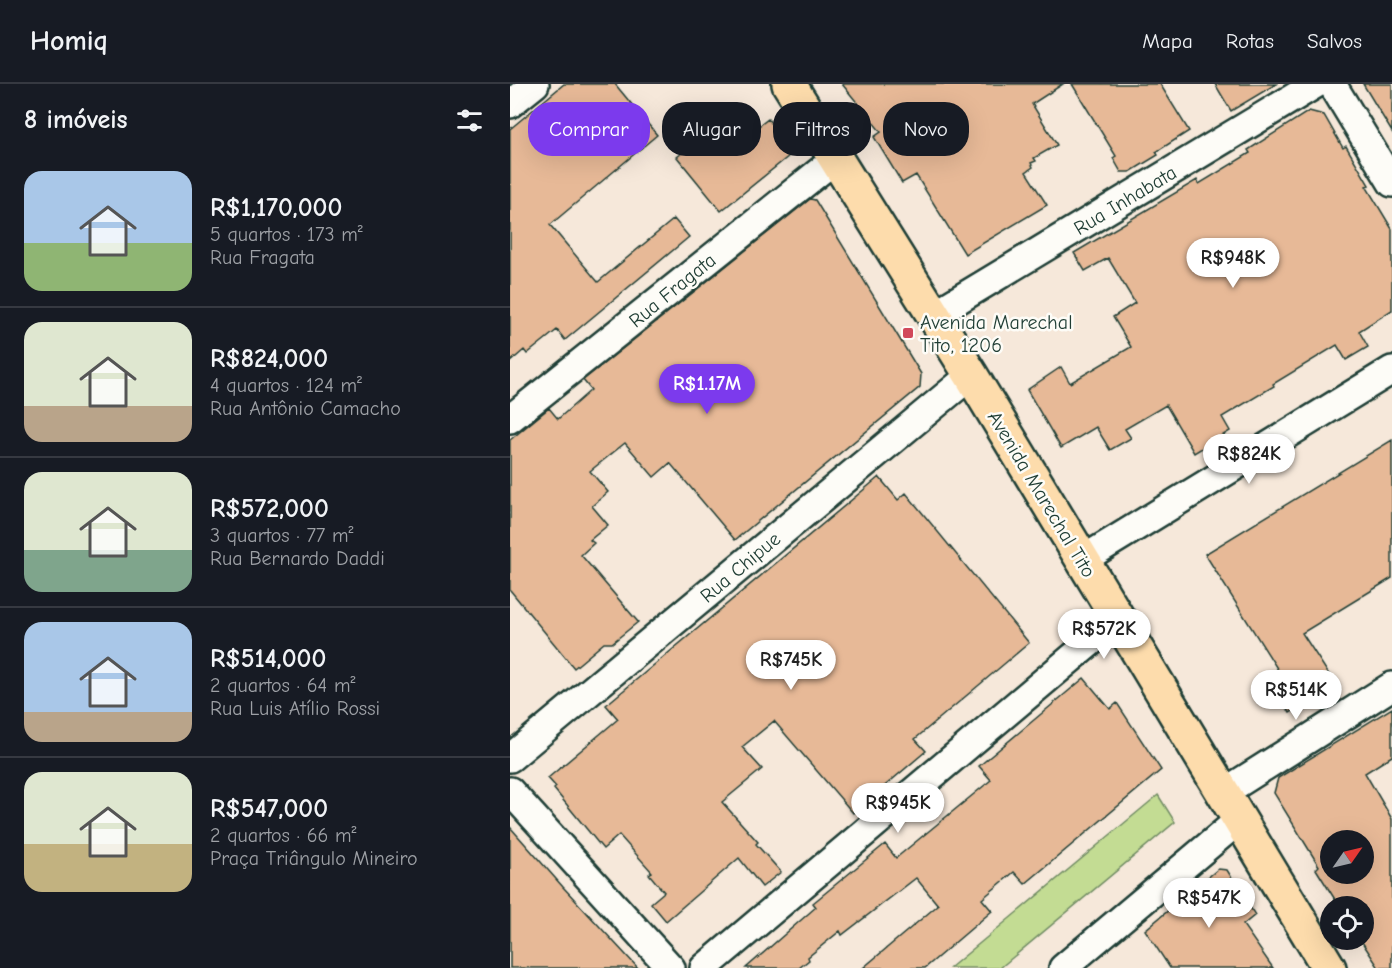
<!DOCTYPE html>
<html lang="pt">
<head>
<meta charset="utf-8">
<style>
	:root { --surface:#171b24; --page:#242831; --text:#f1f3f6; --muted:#9ea1a6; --line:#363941; --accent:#7c3aed }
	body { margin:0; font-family:"Comic Neue",sans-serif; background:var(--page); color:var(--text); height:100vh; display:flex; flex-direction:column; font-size:22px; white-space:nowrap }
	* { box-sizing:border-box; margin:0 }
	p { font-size:20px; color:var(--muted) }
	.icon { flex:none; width:33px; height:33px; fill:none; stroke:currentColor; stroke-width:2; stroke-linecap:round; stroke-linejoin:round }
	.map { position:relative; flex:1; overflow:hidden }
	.side { display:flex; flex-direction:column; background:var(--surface); width:510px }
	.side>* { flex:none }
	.hud { position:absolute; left:18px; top:18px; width:570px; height:54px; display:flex; gap:12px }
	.needle { width:39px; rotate:56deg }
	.tools { position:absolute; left:810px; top:746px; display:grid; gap:12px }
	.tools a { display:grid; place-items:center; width:54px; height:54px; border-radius:50%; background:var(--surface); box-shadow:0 6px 24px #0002; font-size:30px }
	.price { position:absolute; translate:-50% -51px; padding:0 14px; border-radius:21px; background:#fff; color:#222; font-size:20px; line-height:39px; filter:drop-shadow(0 2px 3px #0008) }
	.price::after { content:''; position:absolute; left:50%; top:36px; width:18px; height:14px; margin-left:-9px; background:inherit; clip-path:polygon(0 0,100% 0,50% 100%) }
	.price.selected { background:var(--accent); color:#fff }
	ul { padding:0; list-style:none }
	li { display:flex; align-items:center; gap:18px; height:150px; padding:0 24px }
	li+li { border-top:2px solid var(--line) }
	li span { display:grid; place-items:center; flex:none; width:168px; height:120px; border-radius:18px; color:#555 }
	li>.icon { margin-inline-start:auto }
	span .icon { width:72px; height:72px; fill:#fffc; stroke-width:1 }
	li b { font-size:26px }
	h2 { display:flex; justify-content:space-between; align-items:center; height:72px; padding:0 24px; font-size:26px }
	.chip { padding:0 21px; border-radius:24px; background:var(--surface); box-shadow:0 6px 24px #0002; font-size:21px; line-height:54px }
	.chip.selected { background:var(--accent); color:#fff }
	header { display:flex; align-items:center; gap:36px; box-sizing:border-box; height:84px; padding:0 30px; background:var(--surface); border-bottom:2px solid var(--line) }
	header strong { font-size:28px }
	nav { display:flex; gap:33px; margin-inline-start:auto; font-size:21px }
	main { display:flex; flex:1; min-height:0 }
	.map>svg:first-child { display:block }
	.park { fill:#c3dc93; stroke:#718c64; stroke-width:1.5 }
	.building { fill:#e7b997; stroke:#1f3d34; stroke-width:1.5; fill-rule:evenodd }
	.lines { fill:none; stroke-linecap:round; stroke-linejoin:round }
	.minor-casing { stroke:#1f3d34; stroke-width:32 }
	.major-casing { stroke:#1f3d34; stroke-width:38 }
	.minor { stroke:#fdfcf7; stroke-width:27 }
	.major { stroke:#fddcac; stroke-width:33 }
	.poi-dot { fill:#d1495b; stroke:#fdfcf7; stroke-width:2 }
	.labels { text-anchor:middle; stroke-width:5; stroke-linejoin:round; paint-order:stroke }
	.street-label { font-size:20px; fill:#1f3d34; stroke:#fdfcf7 }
	.poi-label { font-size:20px; fill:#1f3d34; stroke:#fdfcf7; text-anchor:start }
</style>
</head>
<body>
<header>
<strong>Homiq</strong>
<nav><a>Mapa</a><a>Rotas</a><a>Salvos</a></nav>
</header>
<main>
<section class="side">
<h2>8 imóveis<svg class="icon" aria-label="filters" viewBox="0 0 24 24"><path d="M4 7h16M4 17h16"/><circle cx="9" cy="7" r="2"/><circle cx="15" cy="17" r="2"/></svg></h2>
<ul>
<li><span style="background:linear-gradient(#a9c7e8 60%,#8fb573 0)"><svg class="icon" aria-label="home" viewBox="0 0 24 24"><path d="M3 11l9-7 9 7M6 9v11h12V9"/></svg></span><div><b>R$1,170,000</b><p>5 quartos · 173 m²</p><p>Rua Fragata</p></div></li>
<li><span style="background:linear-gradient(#dfe7d0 70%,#b9a48a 0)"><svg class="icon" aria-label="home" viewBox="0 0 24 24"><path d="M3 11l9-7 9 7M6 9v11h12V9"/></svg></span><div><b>R$824,000</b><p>4 quartos · 124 m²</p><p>Rua Antônio Camacho</p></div></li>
<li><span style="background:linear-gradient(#dfe7d0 65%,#7fa58c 0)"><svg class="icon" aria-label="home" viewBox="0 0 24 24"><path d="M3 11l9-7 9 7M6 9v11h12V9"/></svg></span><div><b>R$572,000</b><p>3 quartos · 77 m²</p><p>Rua Bernardo Daddi</p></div></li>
<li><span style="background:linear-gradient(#a9c7e8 75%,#b9a48a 0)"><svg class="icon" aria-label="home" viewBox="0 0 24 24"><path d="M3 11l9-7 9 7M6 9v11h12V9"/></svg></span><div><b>R$514,000</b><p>2 quartos · 64 m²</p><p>Rua Luis Atílio Rossi</p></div></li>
<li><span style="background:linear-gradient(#dfe7d0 60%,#c2b280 0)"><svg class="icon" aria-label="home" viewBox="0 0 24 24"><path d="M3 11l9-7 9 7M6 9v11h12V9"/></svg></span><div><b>R$547,000</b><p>2 quartos · 66 m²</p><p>Praça Triângulo Mineiro</p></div></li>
</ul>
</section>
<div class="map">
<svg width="882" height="884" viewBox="0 0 882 884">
	<rect width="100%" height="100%" fill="#f6e8da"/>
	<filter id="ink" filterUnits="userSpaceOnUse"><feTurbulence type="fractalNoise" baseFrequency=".0167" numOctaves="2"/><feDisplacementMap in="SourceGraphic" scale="12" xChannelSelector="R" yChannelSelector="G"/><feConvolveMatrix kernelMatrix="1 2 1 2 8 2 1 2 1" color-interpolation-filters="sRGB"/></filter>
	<g filter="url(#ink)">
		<!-- park -->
		<path class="park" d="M648,711L665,738L490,884H440Z"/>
		<!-- building -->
		<path class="building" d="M54,0H105L147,51L40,141L88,198L164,135L179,153L55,256L47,246L17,270L14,266L0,278V45Z
			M332,0H553L522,20L547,61L524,74L526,77L521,79L523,83L516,88L537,121L455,170L406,91L392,99L364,53L371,48Z
			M562,0H650L679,47L646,68L648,71L620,88H611L603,74L606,72Z
			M705,0H766L721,27Z
			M853,0H882V48Z
			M223,26L241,48L258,35L284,68L211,127L167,73Z
			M799,27L814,31L833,64L836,62L859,101L856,102L882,145V226L849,247L858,263L836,276L827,261L763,300L764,302L712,333L720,347L684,369L656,321L615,345L621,354L600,366L586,343L551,364L517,306L551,283L560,299L621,263L603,233L625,219L598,174L575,187L564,169L687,96L689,100L740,69L738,66Z
			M300,115L305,116L411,290L410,303L225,456L160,379L144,393L115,359L80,387L98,408L82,422L98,441L80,456L84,459L71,471L128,538L102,559H94L64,584L0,506V356L39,324L48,335L81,306L73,296Z
			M882,356V494L792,549L825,600L780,629L762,600L773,594L695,470Z
			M369,393L388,416L396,409L519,559L405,655L416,667L343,729L264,637L232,663L252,685L212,718L248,758L246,760L271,788L252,803L229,774L156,837L141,819L154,808L139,790L142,788L109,751L93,765L44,705L46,703L38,694L108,635L96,621Z
			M574,594L600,625L607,619L651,686L515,800L504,788L472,815L482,827L415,884H353L428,821L406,794L332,851L330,847L298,873L299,876L289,884H236L306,823L303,819L375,760L386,774L481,696L469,682Z
			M882,624V672L855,689L882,735V884H869L850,855H854V822H829L806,785L809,782L764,709L768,694ZM820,756H854V789H820Z
			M0,743L53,803L128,884H0Z
			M708,785L717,786L745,831L733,841L763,884H660L635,846Z"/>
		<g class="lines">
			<!-- minor casing -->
			<g class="minor-casing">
				<path id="minor" d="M822,0L882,99
					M0,20L25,0
					M423,231L806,0
					M0,335L324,76
					M572,476L882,286
					M0,674L461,291
					M0,707L161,884
					M713,709L882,602
					M194,884L608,535
					M553,884L729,736"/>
			</g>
			<!-- major casing -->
			<g class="major-casing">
				<path id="major" d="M279,0L461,291L819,884"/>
			</g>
			<!-- minor -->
			<use href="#minor" class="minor"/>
			<!-- major -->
			<use href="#major" class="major"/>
		</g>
	</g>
	<!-- markers -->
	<rect class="poi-dot" x="392" y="243" width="12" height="12" rx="3"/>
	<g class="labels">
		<!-- street labels -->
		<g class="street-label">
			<text transform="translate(615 116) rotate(-31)" y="7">Rua Inhabata</text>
			<text transform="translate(162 206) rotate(-39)" y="7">Rua Fragata</text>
			<text transform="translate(532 410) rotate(59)" y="7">Avenida Marechal Tito</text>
			<text transform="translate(230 483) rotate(-40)" y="7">Rua Chipue</text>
		</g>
		<!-- poi labels -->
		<g class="poi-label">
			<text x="410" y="245">Avenida Marechal<tspan x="410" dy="23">Tito, 1206</tspan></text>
		</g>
	</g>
</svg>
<div class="tools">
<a><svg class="needle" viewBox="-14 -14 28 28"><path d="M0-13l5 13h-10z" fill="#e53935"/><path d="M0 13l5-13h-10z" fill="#9ea1a6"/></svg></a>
<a><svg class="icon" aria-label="locate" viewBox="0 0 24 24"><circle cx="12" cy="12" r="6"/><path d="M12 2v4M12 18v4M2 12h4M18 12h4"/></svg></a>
</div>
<b class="price" style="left:723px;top:205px">R$948K</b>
<b class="price selected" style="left:197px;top:331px">R$1.17M</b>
<b class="price" style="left:739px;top:401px">R$824K</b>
<b class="price" style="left:594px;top:576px">R$572K</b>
<b class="price" style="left:281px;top:607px">R$745K</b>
<b class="price" style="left:786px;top:637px">R$514K</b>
<b class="price" style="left:388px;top:750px">R$945K</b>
<b class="price" style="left:699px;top:845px">R$547K</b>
<div class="hud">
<a class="chip selected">Comprar</a>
<a class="chip">Alugar</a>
<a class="chip">Filtros</a>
<a class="chip">Novo</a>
</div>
</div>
</main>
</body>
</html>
